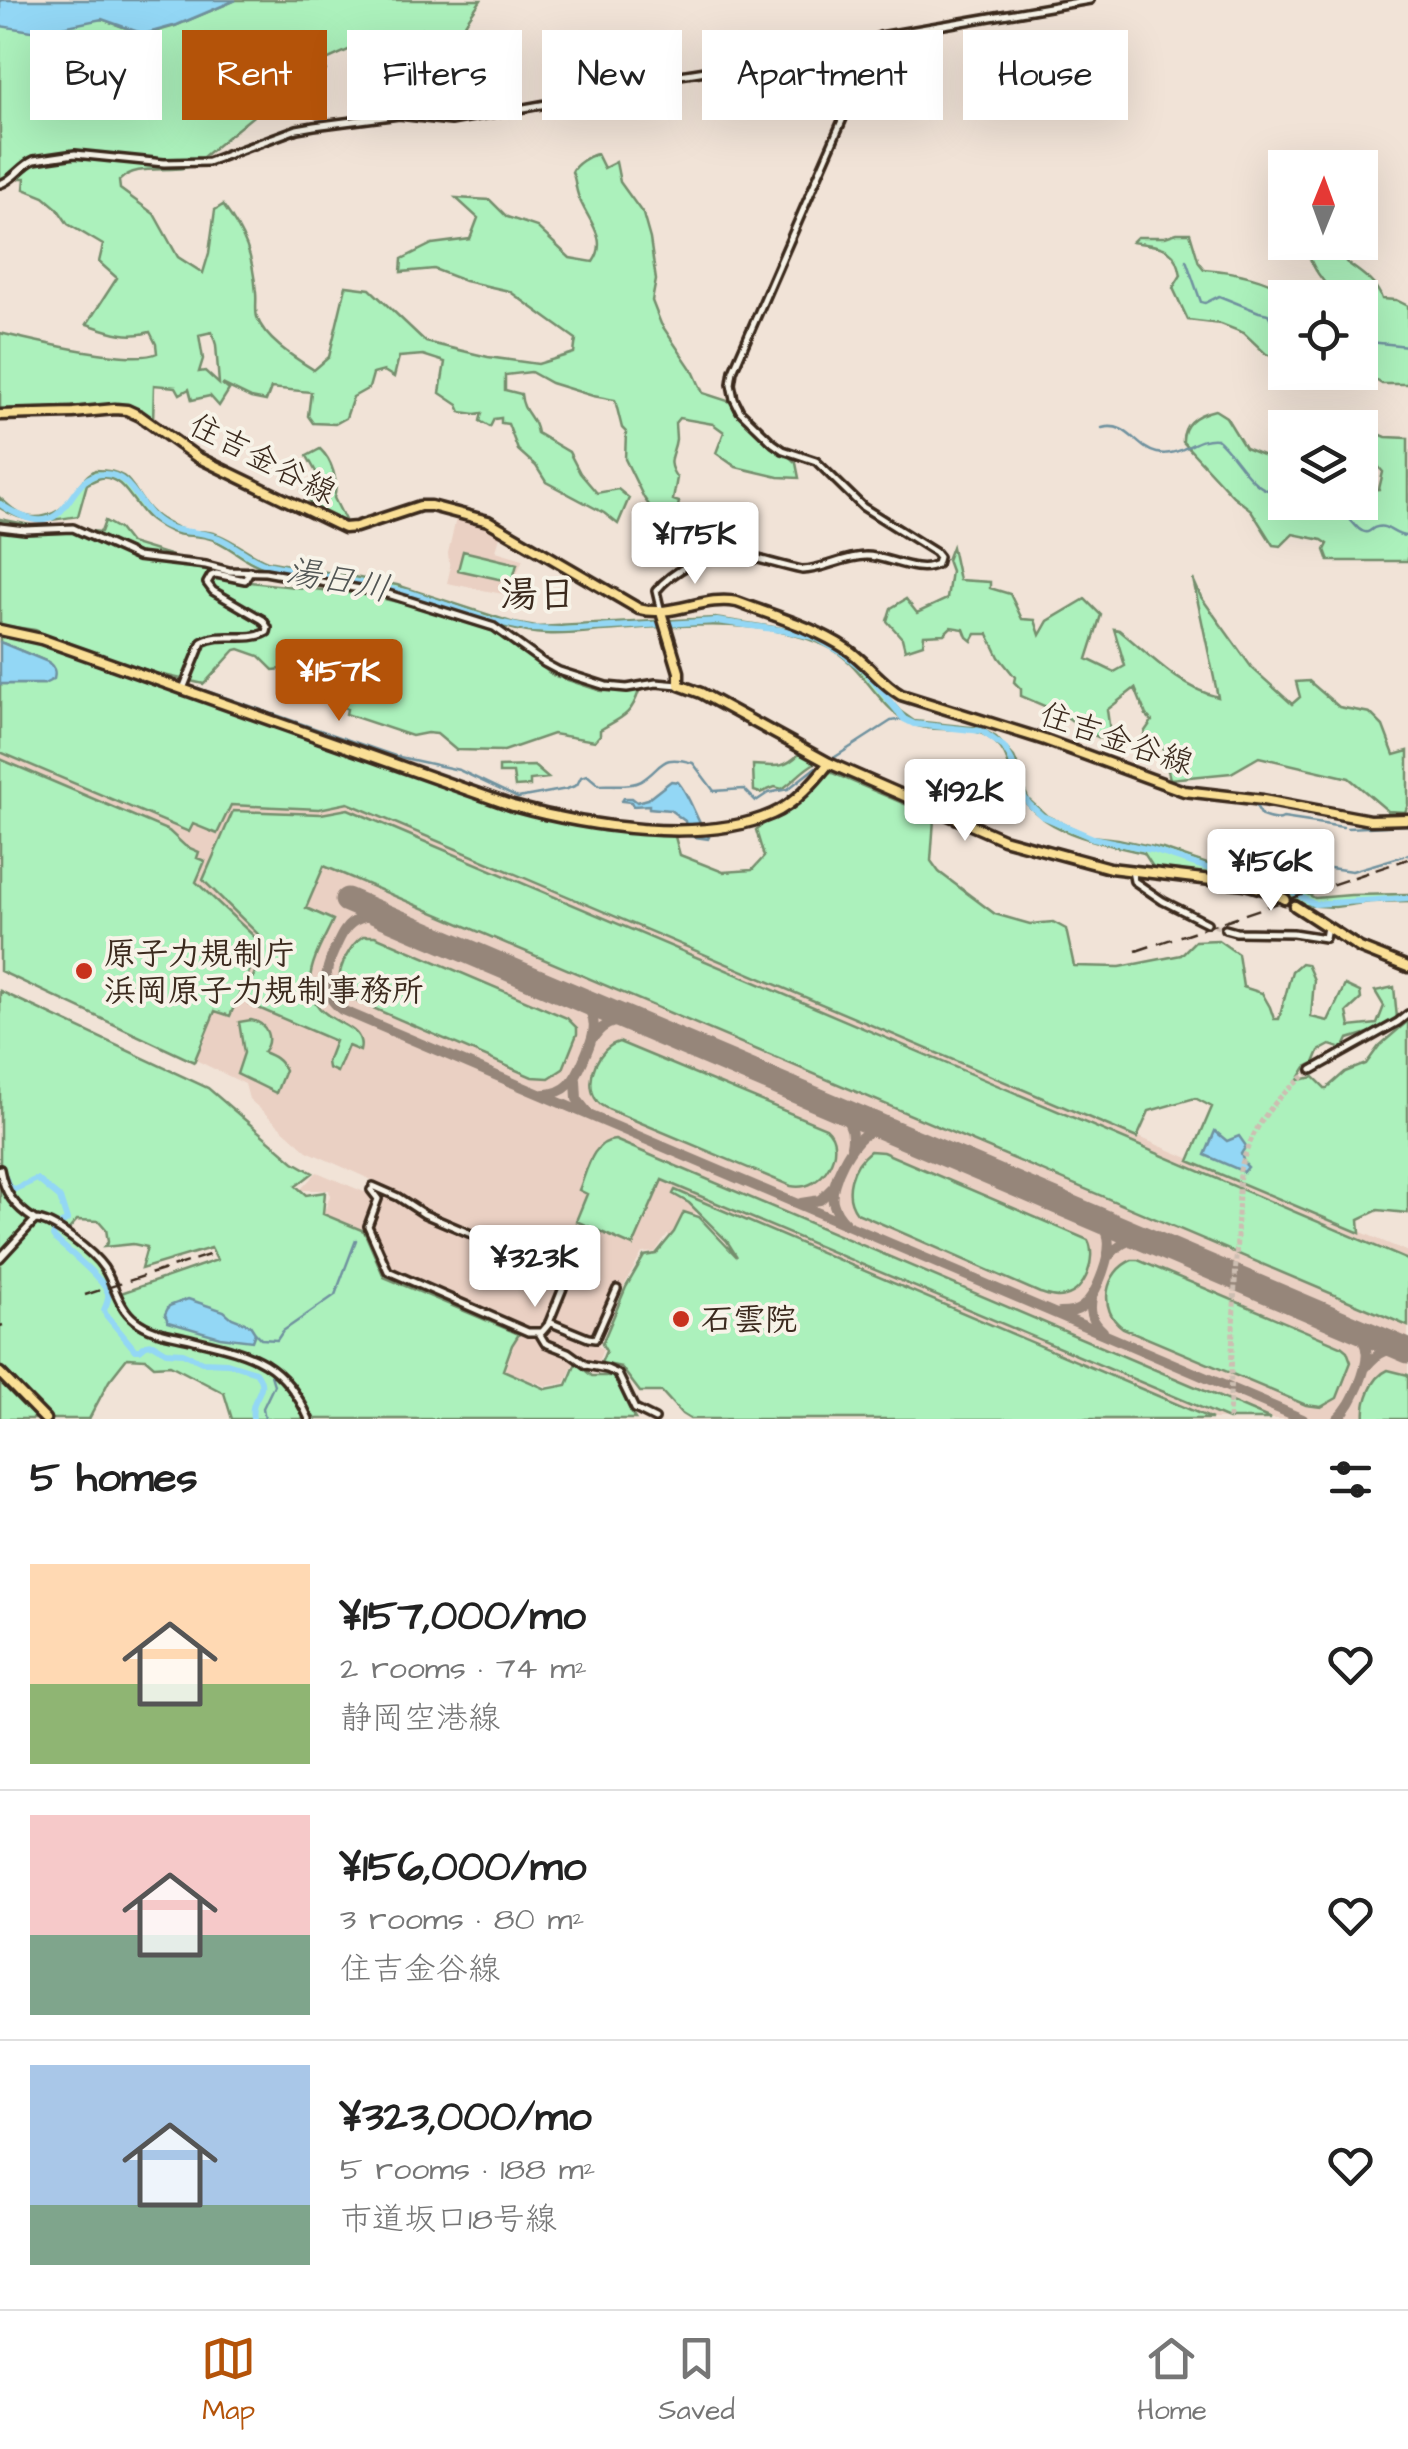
<!DOCTYPE html>
<html lang="en">
<head>
<meta charset="utf-8">
<style>
	:root { --surface:#fff; --page:#f2f2f2; --text:#222; --muted:#767676; --line:#e0e0e0; --accent:#b45309 }
	body { margin:0; font-family:"Architects Daughter","Klee One",sans-serif; background:var(--page); color:var(--text); height:100vh; display:flex; flex-direction:column; font-size:38px; white-space:nowrap }
	* { box-sizing:border-box; margin:0 }
	p { font-size:32px; color:var(--muted) }
	.icon { flex:none; width:55px; height:55px; fill:none; stroke:currentColor; stroke-width:2; stroke-linecap:round; stroke-linejoin:round }
	.map { position:relative; height:1419px; overflow:hidden }
	.side { display:flex; flex-direction:column; background:var(--surface); flex:1 }
	.side>* { flex:none }
	.banner { position:absolute; left:30px; top:30px; width:1350px; height:90px; display:flex; gap:20px }
	.needle { width:65px; rotate:1deg }
	.tools { position:absolute; left:1268px; top:150px; display:grid; gap:20px }
	.tools a { display:grid; place-items:center; width:110px; height:110px; border-radius:0px; background:var(--surface); box-shadow:0 10px 40px #0002; font-size:50px }
	.price { position:absolute; translate:-50% -85px; padding:0 22px; border-radius:10px; background:#fff; color:#222; font-size:32px; line-height:65px; filter:drop-shadow(0 2px 5px #0008) }
	.price::after { content:''; position:absolute; left:50%; top:60px; width:30px; height:22px; margin-left:-15px; background:inherit; clip-path:polygon(0 0,100% 0,50% 100%) }
	.price.current { background:var(--accent); color:#fff }
	ul { padding:0; list-style:none }
	li { display:flex; align-items:center; gap:30px; height:250px; padding:0 30px }
	li+li { border-top:2px solid var(--line) }
	li span { display:grid; place-items:center; flex:none; width:280px; height:200px; border-radius:0px; color:#555 }
	li>.icon { margin-inline-start:auto }
	span .icon { width:120px; height:120px; fill:#fffc; stroke-width:1 }
	li b { font-size:42px }
	h2 { display:flex; justify-content:space-between; align-items:center; height:120px; padding:0 30px; font-size:42px }
	.chip { padding:0 35px; border-radius:0px; background:var(--surface); box-shadow:0 10px 40px #0002; font-size:35px; line-height:90px }
	.chip.current { background:var(--accent); color:#fff }
	.dock { display:flex; justify-content:space-around; align-items:center; height:140px; border-top:2px solid var(--line); background:var(--surface); font-size:28px; color:var(--muted) }
	.dock a { display:grid; justify-items:center; gap:5px }
	.dock .current { color:var(--accent) }
	.map>svg:first-child { display:block }
	.built { fill:#ead0c3 }
	.green { fill:#acf1bc; stroke:#748e6d; stroke-width:2.5; fill-rule:evenodd }
	.water { fill:#93d7f5; stroke:#70929f; stroke-width:2.5 }
	.lines { fill:none; stroke-linecap:round; stroke-linejoin:round }
	.stream { stroke:#70929f; stroke-width:2.5 }
	.river { stroke:#93d7f5; stroke-width:6 }
	.taxiway { stroke:#96867a; stroke-width:10 }
	.runway { stroke:#96867a; stroke-width:25 }
	.minor-tunnel { stroke:#cdbeb2; stroke-width:5; stroke-dasharray:5 2.5; stroke-linecap:butt }
	.minor-casing { stroke:#3b2a1e; stroke-width:12 }
	.major-casing { stroke:#3b2a1e; stroke-width:15 }
	.minor { stroke:#f7f3e8; stroke-width:5 }
	.major { stroke:#fadf96; stroke-width:8 }
	.rail { stroke:#3b2a1e; stroke-width:2.5; stroke-dasharray:15 8; stroke-linecap:butt }
	.poi-dot { fill:#c8321e; stroke:#f7f3e8; stroke-width:4 }
	.labels { text-anchor:middle; stroke-width:8; stroke-linejoin:round; paint-order:stroke }
	.street-label { font-size:32px; fill:#3b2a1e; stroke:#f7f3e8 }
	.poi-label { font-size:32px; font-weight:bold; fill:#3b2a1e; stroke:#f7f3e8; text-anchor:start }
	.water-label { font-size:35px; font-style:italic; fill:#515554; stroke:#f7f3e8 }
	.quarter-label { font-size:38px; font-weight:bold; fill:#3b2a1e; stroke:#f7f3e8 }
</style>
</head>
<body>
<div class="map">
<svg width="1408" height="1419" viewBox="0 0 1408 1419">
	<rect width="100%" height="100%" fill="#f1e3d7"/>
	<filter id="ink" filterUnits="userSpaceOnUse"><feTurbulence type="fractalNoise" baseFrequency=".01" numOctaves="2"/><feDisplacementMap in="SourceGraphic" scale="20" xChannelSelector="R" yChannelSelector="G"/><feConvolveMatrix kernelMatrix="1 2 1 2 8 2 1 2 1" color-interpolation-filters="sRGB"/></filter>
	<g filter="url(#ink)">
		<!-- built -->
		<path class="built" d="M457,514L484,521L501,532L496,551L523,559L508,595L447,583L450,570L448,553Z
			M0,638L117,700L1408,1252V1419H1185L697,1209L685,1238L667,1235L655,1252L642,1253L624,1286L598,1346L603,1349L597,1364L577,1356L565,1383L546,1386L505,1370L517,1336L376,1296L323,1215L330,1196L329,1190H300L317,1172L369,1194L374,1181L307,1151L249,1099L245,1084L126,1026L0,955Z"/>
		<!-- green -->
		<path class="green" d="M236,0H481L462,28L421,29C397,46 397,67 362,58L355,47L326,60V70L315,86H306L263,108L192,166C168,174 137,162 119,181L120,189L154,214L178,257L203,273L209,253L215,210L223,205C245,235 253,256 256,293C257,300 255,310 257,317C264,339 295,358 314,370L329,357L346,286L370,289L426,342L488,357L538,364L574,353L576,339L509,291L465,281L434,269L401,272L402,259L432,244L470,239L478,218L456,198L490,200L507,217L537,227L570,258L593,262C610,238 586,219 578,195C575,187 576,180 572,172C575,164 589,156 597,154L604,168L616,162L620,182L643,214L650,239L656,280L652,301L661,324L694,373L703,393L731,402L796,463L799,478L778,477L736,467L716,453L724,432L713,424L679,418L675,423C675,424 676,438 676,439C674,456 664,460 677,478L673,500L679,502L677,511L673,513V520L660,534L657,528L641,524L651,508L644,498L625,459L626,432L622,428L615,400L593,396L551,383L531,372L505,375V390L521,394C523,415 534,414 537,433L569,452L580,473L597,493L618,489L629,498L618,524L604,513L546,482L536,466L518,450L508,424L501,423V418L494,419L490,427L480,421L482,413L475,414L461,412L458,405L440,393L445,362L423,355L399,357L394,377L384,371L373,374L369,388L353,397L346,418L335,424L313,423L308,416L311,392L271,388L266,401L251,398L222,384L229,390L219,406L210,396L192,400L189,389L180,394L176,387L154,385L153,422L135,409L96,405L0,412V333C29,340 133,365 157,353L156,344L150,332C127,339 108,331 87,324L117,278L99,262L103,245L68,224L57,208L44,197L24,189L25,178H0V25L102,19L144,35L175,26ZM212,332L216,345L219,384L205,371L199,372L203,359L199,335Z
			M1177,233H1190L1199,263L1204,269C1230,271 1273,278 1290,297L1285,298V362L1266,354L1244,333L1221,324L1188,320L1173,288L1181,275C1176,244 1160,247 1132,242L1137,237H1165Z
			M1301,243H1344L1346,262C1360,272 1377,283 1382,299L1396,300L1408,306V384H1382L1360,370V298L1335,297C1329,287 1319,277 1314,267C1309,258 1307,250 1301,243Z
			M1215,410L1226,417L1245,448L1285,464V502H1360V490L1379,489L1383,472L1371,458L1360,451V428L1340,427L1344,419L1386,437L1408,438V561H1329L1325,550L1328,544L1322,540L1293,534L1281,546L1273,545L1251,510L1233,496L1183,442C1182,422 1198,414 1215,410Z
			M320,449C332,460 339,482 334,498L345,520L342,524L314,509L302,490L313,485L316,472L307,456Z
			M95,470C137,470 129,491 154,514C162,521 178,529 188,531C199,532 209,530 219,535C236,542 250,554 267,561L397,585L514,623L536,627L715,618L813,633L852,654L900,711L914,721L980,728L996,737L1014,757L1020,771L1021,783L1029,800L1047,816L1090,836L1118,839L1163,849L1210,865L1270,875L1315,898L1351,895L1408,894V901L1370,902L1335,907L1301,905L1257,885L1155,870L1144,853C1103,844 1041,833 1019,793C1006,770 1013,752 986,736C962,721 928,739 900,717C871,696 860,661 824,645C752,615 673,627 599,631C582,633 563,635 546,634C510,632 478,618 444,607C401,594 356,585 311,578C290,575 272,572 253,563C238,556 223,541 207,538C190,534 179,538 163,528C157,524 150,520 145,515C133,503 125,482 108,478C100,476 94,481 87,484L78,516C47,521 28,526 0,508V498C6,503 13,510 19,513C37,522 58,515 69,500C77,488 83,477 95,470Z
			M0,519L35,526L101,532L105,521L119,529L130,543L179,558L241,581L367,595L446,613L501,633L552,675L601,691H639C631,716 622,717 600,730V735L595,741L553,734L504,751L456,750L437,734L427,733L412,736L346,714L347,709L311,689L283,669L273,670L259,656L239,649L235,650L204,684L159,674L70,645L35,630L0,625Z
			M952,547L959,580L990,582V588L1010,594L1022,619L1035,620L1040,635L1048,621L1085,599L1101,615L1087,659L1114,672L1125,666L1114,629L1119,630C1149,654 1180,688 1218,697L1193,579L1201,597L1252,668L1292,704L1300,697L1296,682L1309,681L1339,707L1370,713L1383,726L1394,755L1408,751V805L1405,812L1388,811L1349,778L1259,757L1231,773L1170,779L1162,746L1141,744L1145,731L1152,721L1146,715L1135,688L1107,710L1110,731L1104,740L1087,732L1063,714L1021,696V689L1014,682L1015,677L999,657L988,634H976L972,641L967,637L964,629L951,627L944,634L924,635L923,644L905,650L902,638L887,621L891,608L906,599L917,613L947,599L951,571L947,560Z
			M463,551L517,564L512,582L458,570Z
			M0,633L53,647L492,803L603,831L674,833L680,855L723,872L752,870L764,857L756,830L828,771L926,813L934,819L931,861L939,872L995,914L1030,924L1053,922L1066,929L1074,966L1120,967L1181,955L1195,941L1218,940L1238,954L1243,987L1262,993L1270,1007L1274,1019H1279L1292,971L1301,963L1307,964L1314,980L1311,1017L1328,1021L1345,985L1360,992L1361,999L1347,1012L1350,1027L1377,1024L1384,1006L1375,991L1394,987L1397,1018L1375,1031L1348,1039L1343,1049L1330,1045L1319,1051L1314,1063L1306,1067L1298,1080L1314,1077L1326,1089L1345,1072L1366,1064L1379,1046L1408,1021V1213L1378,1210L1359,1219L1360,1233L1189,1161L1212,1107L1195,1098L1149,1111L1137,1138L348,803L319,809L231,805L217,834L193,824L189,832L0,752V684H44L48,662L0,642Z
			M799,754L815,763C802,770 794,781 782,789L775,787L760,793L754,791L753,765C774,766 783,770 799,754Z
			M0,759L169,831L185,846L199,852L197,858L205,861L196,882L258,940L260,947L230,1016L215,1011L194,1062L0,971Z
			M534,766L548,778L530,780V786L515,787L513,773H499V767Z
			M348,809L1408,1260V1326L324,866L306,908L333,920C325,938 311,960 310,980C309,1029 368,1017 360,1051L348,1046L337,1072L328,1068L327,1062L335,1041L249,1004L245,997L264,950L263,939L203,880L233,811L321,814Z
			M363,936H375L567,1018L577,1028V1034L563,1069L549,1078L532,1077L350,998C346,993 342,989 340,983C337,968 351,944 363,936Z
			M0,991L208,1088L294,1162L313,1173L296,1186L306,1195L325,1192L323,1214L364,1231L384,1277L519,1334L512,1345L503,1370L546,1389L567,1385L576,1363L592,1376H613C622,1390 626,1405 635,1419H232L224,1393L170,1365L154,1366L146,1359L127,1358L109,1381L89,1419H0ZM77,1220L99,1221L106,1229L108,1242L104,1247L133,1244L147,1247L141,1269L211,1248L217,1260L121,1293L134,1317V1321C113,1308 113,1287 100,1267C91,1254 75,1245 63,1236Z
			M251,1020C268,1023 273,1040 263,1052C273,1056 280,1059 285,1070L276,1093L237,1074L244,1053L239,1022Z
			M619,1042L826,1128C848,1147 823,1193 791,1186L608,1109C602,1106 598,1104 595,1098C584,1079 599,1047 619,1042Z
			M615,1140L1271,1419H1228L662,1180L633,1246L576,1221L587,1194L579,1190C587,1171 592,1141 615,1140Z
			M870,1151L883,1152L1088,1240C1097,1257 1086,1291 1065,1296C1056,1299 1048,1295 1040,1293L857,1213C842,1194 852,1165 870,1151Z
			M675,1190L1158,1396L1212,1419H690L682,1414L662,1392H640L621,1367L601,1363L606,1351L602,1344L626,1287L644,1256L656,1254L674,1232L684,1212L699,1217L737,1257L727,1241L689,1203L673,1194Z
			M1132,1260H1138L1341,1346L1347,1351L1351,1362L1337,1398L1321,1407L1306,1405L1123,1328C1097,1310 1105,1271 1132,1260Z
			M1388,1370L1408,1375V1419H1365C1363,1402 1372,1377 1388,1370Z"/>
		<!-- water -->
		<path class="water" d="M0,0H236L177,25L144,34L102,19L38,32L0,26Z
			M0,642L48,662C54,667 56,671 54,679L44,684H0Z
			M671,781L678,782C692,798 697,825 709,837L708,839L687,836L685,821L670,810L649,808V805L633,806L631,802L622,801L624,798H632L637,802L648,799Z
			M1215,1131L1227,1141L1239,1136L1246,1146L1241,1154L1244,1163L1248,1167L1244,1172L1205,1155Z
			M188,1299L224,1311L232,1318L250,1325L255,1333L252,1341L220,1337L168,1322L165,1314L169,1306Z"/>
		<g class="lines">
			<!-- stream -->
			<path class="stream" d="M1186,260L1201,302L1205,303L1219,296L1259,312L1268,314C1273,321 1274,329 1279,336L1285,337
				M1360,341L1408,346
				M1102,428C1128,421 1135,448 1157,453C1181,458 1195,436 1217,439C1237,454 1255,502 1285,489
				M1303,502C1317,510 1329,511 1343,515C1352,518 1355,528 1362,531C1370,535 1370,528 1377,527C1389,524 1394,537 1408,536
				M198,688L395,756L459,770L518,798L567,789L577,785L581,777L587,775L599,785C611,784 631,787 641,781C664,767 659,753 693,763L714,791L744,789L756,801L768,793L788,789L816,767
				M832,759L891,721L904,719
				M1237,801L1255,804L1262,816C1268,818 1277,822 1283,818L1343,827
				M1347,828L1408,825
				M1406,855L1408,854
				M1311,891L1315,866L1352,871L1403,856
				M255,1333L261,1339L277,1340L283,1331L335,1295L356,1240
				M265,1419L263,1408L274,1385L271,1375"/>
			<!-- river -->
			<path class="river" d="M0,504C73,553 62,476 102,474C129,472 137,502 153,517C175,537 195,528 219,538C235,545 248,558 266,564L411,593L493,621L531,629L561,630L717,621L787,631L816,638L842,653L865,671L904,719L914,724L982,731L1004,747L1011,759L1022,794L1029,804L1042,816L1093,838L1152,850L1213,870L1248,876L1280,885L1314,904L1408,898
				M3,1173L10,1187L15,1189L37,1179L60,1198L67,1220L60,1225
				M55,1230L53,1236L55,1239C66,1249 106,1281 108,1294C109,1300 106,1305 104,1310L106,1315L135,1350H140L146,1345L153,1344L166,1352L183,1353L202,1362L227,1363L256,1372C271,1393 249,1394 253,1419"/>
			<!-- taxiway -->
			<path class="taxiway" d="M391,919C380,916 369,914 359,919C345,924 340,938 334,951C324,973 320,993 342,1010L1303,1419
				M594,1037C605,1021 619,1019 637,1023
				M576,1080L577,1099L588,1113
				M544,1094C567,1094 575,1080 583,1061C594,1035 603,1016 576,997
				M831,1106C847,1116 855,1127 851,1146
				M801,1203L820,1200L833,1187
				M846,1223C840,1217 835,1211 833,1202C829,1184 852,1138 870,1132C878,1129 886,1131 894,1133
				M1110,1255C1121,1242 1133,1237 1150,1241
				M1092,1298C1089,1312 1092,1322 1103,1331
				M1060,1313C1068,1313 1076,1312 1082,1307C1097,1295 1114,1251 1107,1233C1104,1225 1097,1221 1091,1216
				M1366,1367C1377,1352 1390,1346 1408,1351
				M1337,1419C1348,1409 1353,1398 1359,1385C1368,1362 1373,1344 1351,1327"/>
			<!-- runway -->
			<path class="runway" d="M347,900L1408,1351"/>
			<!-- minor-tunnel -->
			<path class="minor-tunnel" d="M1207,923L1225,929
				M1229,1419L1240,1170C1254,1124 1273,1099 1312,1070"/>
			<!-- minor casing -->
			<g class="minor-casing">
				<path id="minor" d="M0,184C14,180 20,166 34,160L75,154L164,163L208,162L297,129L314,126L399,115L451,121L552,103L613,85L693,73L768,61L809,65L880,36L1090,0
					M0,527L25,530L73,528L137,557L206,565L229,571L265,572L388,594L494,627L544,663L559,671L606,686L627,688L656,683L679,685
					M661,612L656,591C670,573 708,550 732,553C755,557 778,565 802,570C823,570 844,556 866,556C888,556 917,575 937,564L939,557L935,552L863,507L816,461L783,450L773,443L740,411L734,399L731,384L733,371L878,38
					M183,689L202,642C222,631 247,643 267,632L268,628L263,620L213,591L207,583L211,576L216,574L245,580L250,571
					M1132,871L1134,881L1163,901L1207,923
					M1225,929L1236,932L1293,933L1325,938L1327,927
					M1312,1070L1398,1022L1408,1014
					M0,1169C4,1193 15,1207 35,1220
					M371,1190L378,1199L368,1226L388,1271L528,1332H542L548,1325L563,1288L562,1277L558,1271L424,1214L398,1197L373,1186
					M0,1258L35,1220C53,1220 93,1252 104,1268C115,1285 118,1307 135,1320C150,1332 169,1334 186,1338C247,1353 282,1357 309,1419
					M549,1322L588,1338L595,1339L617,1289
					M539,1333L545,1343L568,1352L586,1365L607,1369L618,1374L635,1409L655,1419"/>
			</g>
			<!-- major casing -->
			<g class="major-casing">
				<path id="major" d="M0,415L73,413L115,409L127,410L140,416L197,457L344,528L356,527L420,506H431L488,521L639,609C672,618 705,595 737,602C774,616 814,627 847,649C867,663 881,683 901,695L1045,740L1184,791L1263,800L1370,820L1408,819
					M661,612L679,672V685L701,693L829,763L1003,839L1110,868L1245,884L1266,890L1285,899
					M0,630L41,639L513,806C585,826 702,845 772,814C795,804 814,782 829,763
					M1295,906L1360,948L1408,967
					M0,1373L45,1419"/>
			</g>
			<!-- minor -->
			<use href="#minor" class="minor"/>
			<!-- major -->
			<use href="#major" class="major"/>
			<!-- rail -->
			<path class="rail" d="M1136,951L1408,859
				M85,1295L212,1254
				M0,1326L3,1325"/>
		</g>
	</g>
	<!-- markers -->
	<g class="poi-dot">
		<circle cx="84" cy="971" r="10"/>
		<circle cx="681" cy="1319" r="10"/>
	</g>
	<g class="labels">
		<!-- street labels -->
		<g class="street-label">
			<text transform="translate(263 458) rotate(27)" y="11">住吉金谷線</text>
			<text transform="translate(1117 738) rotate(19)" y="11">住吉金谷線</text>
		</g>
		<!-- poi labels -->
		<g class="poi-label">
			<text x="104" y="964">原子力規制庁<tspan x="104" dy="37">浜岡原子力規制事務所</tspan></text>
			<text x="701" y="1330">石雲院</text>
		</g>
		<!-- water labels -->
		<g class="water-label">
			<text transform="translate(338 579) rotate(11)" y="12">湯日川</text>
		</g>
		<!-- quarter labels -->
		<g class="quarter-label">
			<text x="538" y="607">湯日</text>
		</g>
	</g>
</svg>
<div class="tools">
<a><svg class="needle" viewBox="-14 -14 28 28"><path d="M0-13l5 13h-10z" fill="#e53935"/><path d="M0 13l5-13h-10z" fill="#767676"/></svg></a>
<a><svg class="icon" aria-label="locate" viewBox="0 0 24 24"><circle cx="12" cy="12" r="6"/><path d="M12 2v4M12 18v4M2 12h4M18 12h4"/></svg></a>
<a><svg class="icon" aria-label="layers" viewBox="0 0 24 24"><path d="M12 4l9 5-9 5-9-5zM3 14l9 5 9-5"/></svg></a>
</div>
<b class="price" style="left:695px;top:587px">¥175K</b>
<b class="price current" style="left:339px;top:724px">¥157K</b>
<b class="price" style="left:965px;top:844px">¥192K</b>
<b class="price" style="left:1271px;top:914px">¥156K</b>
<b class="price" style="left:535px;top:1310px">¥323K</b>
<div class="banner">
<a class="chip">Buy</a>
<a class="chip current">Rent</a>
<a class="chip">Filters</a>
<a class="chip">New</a>
<a class="chip">Apartment</a>
<a class="chip">House</a>
</div>
</div>
<section class="side">
<h2>5 homes<svg class="icon" aria-label="filters" viewBox="0 0 24 24"><path d="M4 7h16M4 17h16"/><circle cx="9" cy="7" r="2"/><circle cx="15" cy="17" r="2"/></svg></h2>
<ul>
<li><span style="background:linear-gradient(#ffd9b3 60%,#8fb573 0)"><svg class="icon" aria-label="home" viewBox="0 0 24 24"><path d="M3 11l9-7 9 7M6 9v11h12V9"/></svg></span><div><b>¥157,000/mo</b><p>2 rooms · 74 m²</p><p>静岡空港線</p></div><svg class="icon" aria-label="heart" viewBox="0 0 24 24"><path d="M12 20l-8-8c-3-5 5-10 8-4 3-6 11-1 8 4z"/></svg></li>
<li><span style="background:linear-gradient(#f6c9c9 60%,#7fa58c 0)"><svg class="icon" aria-label="home" viewBox="0 0 24 24"><path d="M3 11l9-7 9 7M6 9v11h12V9"/></svg></span><div><b>¥156,000/mo</b><p>3 rooms · 80 m²</p><p>住吉金谷線</p></div><svg class="icon" aria-label="heart" viewBox="0 0 24 24"><path d="M12 20l-8-8c-3-5 5-10 8-4 3-6 11-1 8 4z"/></svg></li>
<li><span style="background:linear-gradient(#a9c7e8 70%,#7fa58c 0)"><svg class="icon" aria-label="home" viewBox="0 0 24 24"><path d="M3 11l9-7 9 7M6 9v11h12V9"/></svg></span><div><b>¥323,000/mo</b><p>5 rooms · 188 m²</p><p>市道坂口18号線</p></div><svg class="icon" aria-label="heart" viewBox="0 0 24 24"><path d="M12 20l-8-8c-3-5 5-10 8-4 3-6 11-1 8 4z"/></svg></li>
</ul>
</section>
<nav class="dock">
<a class="current"><svg class="icon" aria-label="map" viewBox="0 0 24 24"><path d="M3 6l6-2 6 2 6-2v14l-6 2-6-2-6 2zM9 4v14M15 6v14"/></svg>Map</a>
<a><svg class="icon" aria-label="saved" viewBox="0 0 24 24"><path d="M7 4h10v16l-5-4-5 4z"/></svg>Saved</a>
<a><svg class="icon" aria-label="home" viewBox="0 0 24 24"><path d="M3 11l9-7 9 7M6 9v11h12V9"/></svg>Home</a>
</nav>
</body>
</html>
